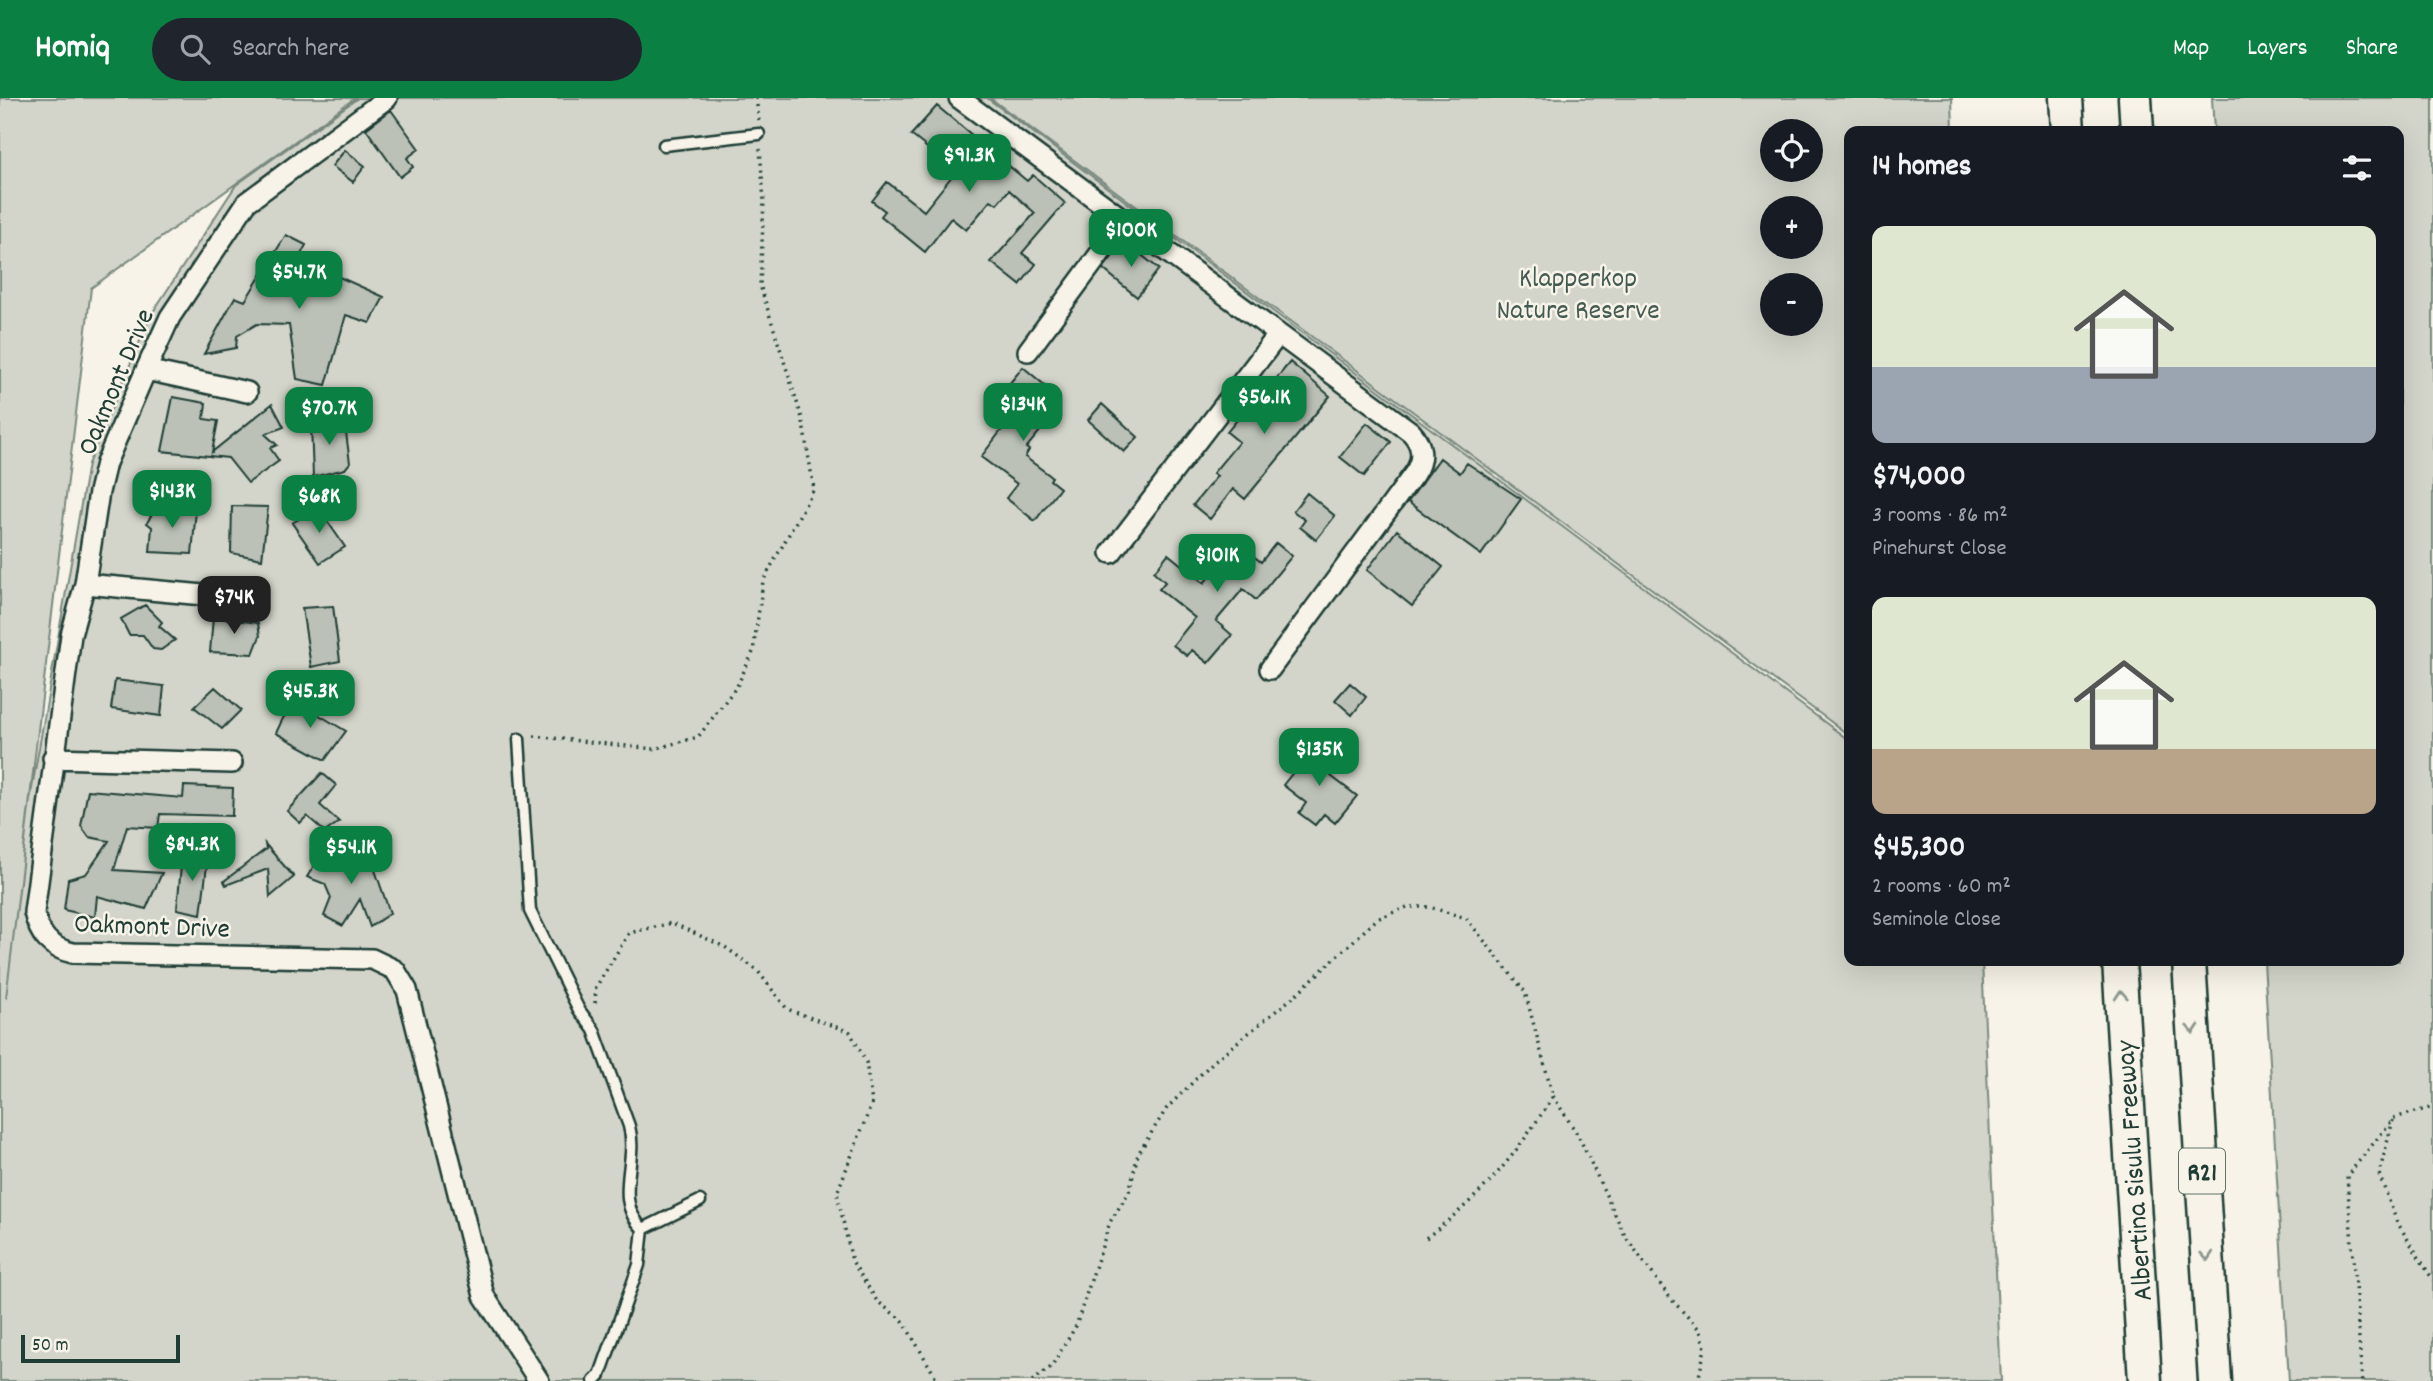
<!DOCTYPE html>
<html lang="en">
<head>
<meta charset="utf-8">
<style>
	:root { --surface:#171b24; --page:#20242c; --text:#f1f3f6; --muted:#9ea1a6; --accent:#0b8043 }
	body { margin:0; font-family:Dekko,sans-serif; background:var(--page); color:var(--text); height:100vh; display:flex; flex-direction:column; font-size:26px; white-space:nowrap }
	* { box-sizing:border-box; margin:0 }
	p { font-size:23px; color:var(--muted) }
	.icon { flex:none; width:38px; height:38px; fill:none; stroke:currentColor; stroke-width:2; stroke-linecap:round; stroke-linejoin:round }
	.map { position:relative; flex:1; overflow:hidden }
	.details { position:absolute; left:1844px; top:28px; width:560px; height:840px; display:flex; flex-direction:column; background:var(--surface); border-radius:14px; box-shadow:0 7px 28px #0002 }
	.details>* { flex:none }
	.tools { position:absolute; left:1760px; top:21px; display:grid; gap:14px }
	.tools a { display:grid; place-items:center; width:63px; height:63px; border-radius:50%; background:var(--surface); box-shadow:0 7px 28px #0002; font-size:35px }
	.scale { position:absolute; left:21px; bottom:18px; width:159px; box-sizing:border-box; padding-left:7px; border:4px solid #1f3d34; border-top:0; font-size:19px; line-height:24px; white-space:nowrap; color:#1f3d34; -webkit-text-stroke:5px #f7f3e8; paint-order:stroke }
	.price { position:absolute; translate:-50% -60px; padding:0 16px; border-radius:14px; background:var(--accent); color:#fff; font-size:23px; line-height:46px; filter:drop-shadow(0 2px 4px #0008) }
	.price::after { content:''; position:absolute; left:50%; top:42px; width:21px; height:16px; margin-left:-10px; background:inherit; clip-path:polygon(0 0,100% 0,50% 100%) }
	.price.active { background:#222; color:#fff }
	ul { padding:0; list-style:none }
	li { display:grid; align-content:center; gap:14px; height:371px; padding:0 28px }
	li span { display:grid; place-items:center; height:217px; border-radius:14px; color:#555 }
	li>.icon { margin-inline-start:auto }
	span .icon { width:126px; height:126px; fill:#fffc; stroke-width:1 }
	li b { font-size:30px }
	h2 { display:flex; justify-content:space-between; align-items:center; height:84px; padding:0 28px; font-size:30px }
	header { display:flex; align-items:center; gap:42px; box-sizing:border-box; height:98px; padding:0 35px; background:var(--accent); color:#fff }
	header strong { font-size:33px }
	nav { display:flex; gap:38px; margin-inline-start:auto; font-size:24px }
	.search { width:490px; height:63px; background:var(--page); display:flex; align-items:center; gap:18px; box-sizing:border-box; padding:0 24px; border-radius:38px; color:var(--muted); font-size:26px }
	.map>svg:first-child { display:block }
	.green { fill:#d3d5ca; stroke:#79897f; stroke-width:2; fill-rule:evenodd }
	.building { fill:#bbc1b6; stroke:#1f3d34; stroke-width:2 }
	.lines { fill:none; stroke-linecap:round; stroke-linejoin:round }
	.service-casing { stroke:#1f3d34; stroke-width:15 }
	.minor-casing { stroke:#1f3d34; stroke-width:24 }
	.trunk-casing { stroke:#1f3d34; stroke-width:37 }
	.path { stroke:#1f3d34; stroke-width:3.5; stroke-dasharray:2 5; stroke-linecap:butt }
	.service { stroke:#f7f3e8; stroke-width:10 }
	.minor { stroke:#f7f3e8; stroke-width:19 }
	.trunk { stroke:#f7f3e8; stroke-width:32 }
	.oneway { stroke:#8b988e }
	.labels { text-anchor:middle; stroke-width:5; stroke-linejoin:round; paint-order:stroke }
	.shield { fill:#f7f3e8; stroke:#60746a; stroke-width:2 }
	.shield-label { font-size:26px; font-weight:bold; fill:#1f3d34 }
	.park-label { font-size:28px; fill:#435b52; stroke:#f7f3e8 }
	.street-label { font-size:28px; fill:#1f3d34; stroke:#f7f3e8 }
</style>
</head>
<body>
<header>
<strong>Homiq</strong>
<div class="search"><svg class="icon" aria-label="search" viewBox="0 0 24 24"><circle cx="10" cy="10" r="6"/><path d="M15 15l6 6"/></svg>Search here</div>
<nav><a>Map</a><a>Layers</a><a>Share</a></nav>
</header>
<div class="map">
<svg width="2433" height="1283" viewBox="0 0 2433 1283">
	<rect width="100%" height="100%" fill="#f7f3e8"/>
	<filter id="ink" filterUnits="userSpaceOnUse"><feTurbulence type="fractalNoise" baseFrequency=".0143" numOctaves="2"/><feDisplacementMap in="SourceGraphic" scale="14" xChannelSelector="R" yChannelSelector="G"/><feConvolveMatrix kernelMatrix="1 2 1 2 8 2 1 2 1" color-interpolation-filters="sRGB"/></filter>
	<g filter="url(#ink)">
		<!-- green -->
		<path class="green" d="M0,0H355L91,190L6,900L30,702L88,366L151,217L236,87L358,0H987L1850,643V863H1982L2001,1283H0Z
			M990,0H1952L1953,33H1850V638ZM1773,33H1811V72H1773ZM1773,110H1811V149H1773ZM1773,187H1811V226H1773Z
			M2212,0H2433V1283H2289L2264,863H2399V33H2214Z"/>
		<!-- building -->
		<path class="building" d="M937,8L1027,83L1033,77L1065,105L1022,155L1036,166L1020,187L991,164L1035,115L1009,92L997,106L991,102L966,132L951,120L925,154L881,118L885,113L872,103L887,84L924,113L956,73L911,37Z
			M391,12L419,51L407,60L413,69L400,79L366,31Z
			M345,52L365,68L353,84L332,68Z
			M286,137L306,147L294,170L323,181L328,174L384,199L370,225L346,217L326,287L297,281L289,227L257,226L237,238L236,250L204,256L235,199L245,203Z
			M1124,143L1159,171L1137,199L1103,171Z
			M1290,264L1330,298L1245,401L1233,391L1210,421L1193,407L1217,378L1213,375L1239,344L1227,334L1241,317L1245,319Z
			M1023,269L1054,295L1044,307L1055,315L1026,350L1029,352L1025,359L1052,379L1050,382L1060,390L1035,423L1006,400L1017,386L981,359L1006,326L1003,323L1009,315L995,303Z
			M173,299L206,305L204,321L218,323L212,354L272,306L284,329L265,336L277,347L270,350L279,363L248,385L228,360L162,353Z
			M1102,306L1138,339L1124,354L1088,322Z
			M344,319L350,365L345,371L313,379L311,326Z
			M1367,325L1391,344L1364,378L1340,359Z
			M1440,360L1460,375L1467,365L1521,401L1481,457L1408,404Z
			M1307,395L1335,418L1316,442L1300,429L1305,422L1293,413Z
			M313,402L345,449L320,465L292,425L313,413Z
			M157,406L196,411L192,456L150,454L152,429L147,425Z
			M232,408L268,409L262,461L231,455Z
			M1397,432L1443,469L1412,508L1367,472Z
			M1237,445L1261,464L1276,445L1292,458L1256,502L1243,491L1216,523L1232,537L1208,565L1192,552L1187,558L1173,547L1195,520L1159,491L1165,484L1154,474L1168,456L1204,485Z
			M145,507L162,524L159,528L175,542L161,552L153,551L143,537H129L121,521Z
			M333,508L340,563L311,569L302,510Z
			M213,519L258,525L260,538L253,556L210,554Z
			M115,582L164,588L161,618L111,611Z
			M1350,585L1366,599L1352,617L1335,602Z
			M215,589L241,612L222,631L194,609Z
			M307,595L309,611L346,633L325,662L276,635L283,620Z
			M1314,648L1339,668L1331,678L1357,698L1335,725L1324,716L1315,727L1299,715L1306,705L1283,687Z
			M322,675L336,687L320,707L339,724L325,734L307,718L300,725L287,713Z
			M184,688L233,690L232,718L160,716L158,730L127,728L114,772L162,775L146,811L97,798L95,819L64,812L68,781L86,776L109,743L89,739L81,728L88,692L183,700Z
			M265,746L294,779L270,799L268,771L226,787L224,783L266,751Z
			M324,751L340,760L368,752L390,815L370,829L360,801L343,828L324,818L331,800L325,786L307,779Z
			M182,757L208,759L201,816L177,811Z"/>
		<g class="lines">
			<!-- service casing -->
			<g class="service-casing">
				<path id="service" d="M664,47L759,36
					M519,641L530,813L579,912L594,932L629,1028C639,1064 612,1101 643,1131
					M594,1283L600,1277L639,1167L643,1131L700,1103"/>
			</g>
			<!-- minor casing -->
			<g class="minor-casing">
				<path id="minor" d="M387,0L247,104L170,219L146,272L106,365L99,394L85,486L71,537L34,814C39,836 49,850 73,855L372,861L395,872L407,892L484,1198L539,1283
					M959,0L1411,334C1423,347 1424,361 1414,376L1270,571
					M1028,253L1124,123
					M146,272L247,294
					M1111,455L1278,237
					M85,486L225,499
					M53,660L232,665"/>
			</g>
			<!-- trunk casing -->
			<g class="trunk-casing">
				<path id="trunk" d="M2066,0L2068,33
					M2135,0L2137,33
					M2119,863L2145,1283
					M2189,863L2215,1283"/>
			</g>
			<!-- path -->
			<path class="path" d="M756,0L759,22
				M534,638L654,651L698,639L737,588L753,554L763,483L814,391L802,320L760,187L764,103L760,51
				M595,905L596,889L629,835L672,825L725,849L757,872L787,911L850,934L866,964L872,1005L837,1095L852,1163L877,1203L903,1223L938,1283
				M1553,998L1579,1039L1625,1138L1671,1201L1700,1232L1705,1250L1698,1283
				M2393,1022L2379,1076L2397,1124L2433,1182
				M1032,1283L1051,1269L1076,1228L1110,1124L1129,1094L1138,1056L1167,1010L1214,963L1292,900L1377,821L1407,809H1429L1466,820L1525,894L1553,998C1513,1062 1483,1097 1422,1143
				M2362,1283L2347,1078L2394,1020L2433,1009"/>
			<!-- service -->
			<use href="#service" class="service"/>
			<!-- minor -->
			<use href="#minor" class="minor"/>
			<!-- trunk -->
			<use href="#trunk" class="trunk"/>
		</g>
		<!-- one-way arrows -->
		<defs><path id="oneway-chevron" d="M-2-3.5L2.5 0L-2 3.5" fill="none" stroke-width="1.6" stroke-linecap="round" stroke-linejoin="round" transform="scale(1.75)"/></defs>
		<g class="oneway">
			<use href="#oneway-chevron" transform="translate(2121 897) rotate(-94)"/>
			<use href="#oneway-chevron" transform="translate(2193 931) rotate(86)"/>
			<use href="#oneway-chevron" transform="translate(2207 1158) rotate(86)"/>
		</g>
	</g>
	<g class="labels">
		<!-- shield labels -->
		<rect class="shield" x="2179" y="1050.5" width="46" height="45" rx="5"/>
		<g class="shield-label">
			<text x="2202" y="1082">R21</text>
		</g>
		<!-- park labels -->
		<g class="park-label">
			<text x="1578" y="188">Klapperkop<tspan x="1578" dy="32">Nature Reserve</tspan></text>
		</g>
		<!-- street labels -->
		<g class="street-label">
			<text transform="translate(114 283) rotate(-67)" y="10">Oakmont Drive</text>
			<text transform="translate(152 826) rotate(2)" y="10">Oakmont Drive</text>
			<text transform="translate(2132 1073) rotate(-94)" y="10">Albertina Sisulu Freeway</text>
		</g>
	</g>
</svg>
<div class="tools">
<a><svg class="icon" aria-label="locate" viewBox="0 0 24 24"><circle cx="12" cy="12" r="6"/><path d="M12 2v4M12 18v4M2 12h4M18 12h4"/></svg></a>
<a>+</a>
<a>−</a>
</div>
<div class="scale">50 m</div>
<b class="price" style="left:969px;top:96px">$91.3K</b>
<b class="price" style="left:1131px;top:171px">$100K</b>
<b class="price" style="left:299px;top:213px">$54.7K</b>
<b class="price" style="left:1264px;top:338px">$56.1K</b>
<b class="price" style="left:1023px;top:345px">$134K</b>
<b class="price" style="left:329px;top:349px">$70.7K</b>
<b class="price" style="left:172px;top:432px">$143K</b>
<b class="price" style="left:319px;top:437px">$68K</b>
<b class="price" style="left:1217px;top:496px">$101K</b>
<b class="price active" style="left:234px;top:538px">$74K</b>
<b class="price" style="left:310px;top:632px">$45.3K</b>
<b class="price" style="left:1319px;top:690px">$135K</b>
<b class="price" style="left:192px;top:785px">$84.3K</b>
<b class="price" style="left:351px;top:788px">$54.1K</b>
<section class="details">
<h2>14 homes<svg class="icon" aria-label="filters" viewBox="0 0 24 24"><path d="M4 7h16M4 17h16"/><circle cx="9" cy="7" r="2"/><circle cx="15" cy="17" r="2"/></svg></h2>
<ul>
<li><span style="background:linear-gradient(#dfe7d0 65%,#9aa5b1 0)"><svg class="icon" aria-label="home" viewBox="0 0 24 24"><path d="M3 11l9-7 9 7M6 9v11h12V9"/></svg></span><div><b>$74,000</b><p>3 rooms · 86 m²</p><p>Pinehurst Close</p></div></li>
<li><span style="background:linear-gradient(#dfe7d0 70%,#b9a48a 0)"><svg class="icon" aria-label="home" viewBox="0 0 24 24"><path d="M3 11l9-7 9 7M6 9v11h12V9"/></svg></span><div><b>$45,300</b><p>2 rooms · 60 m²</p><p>Seminole Close</p></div></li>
</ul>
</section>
</div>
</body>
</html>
